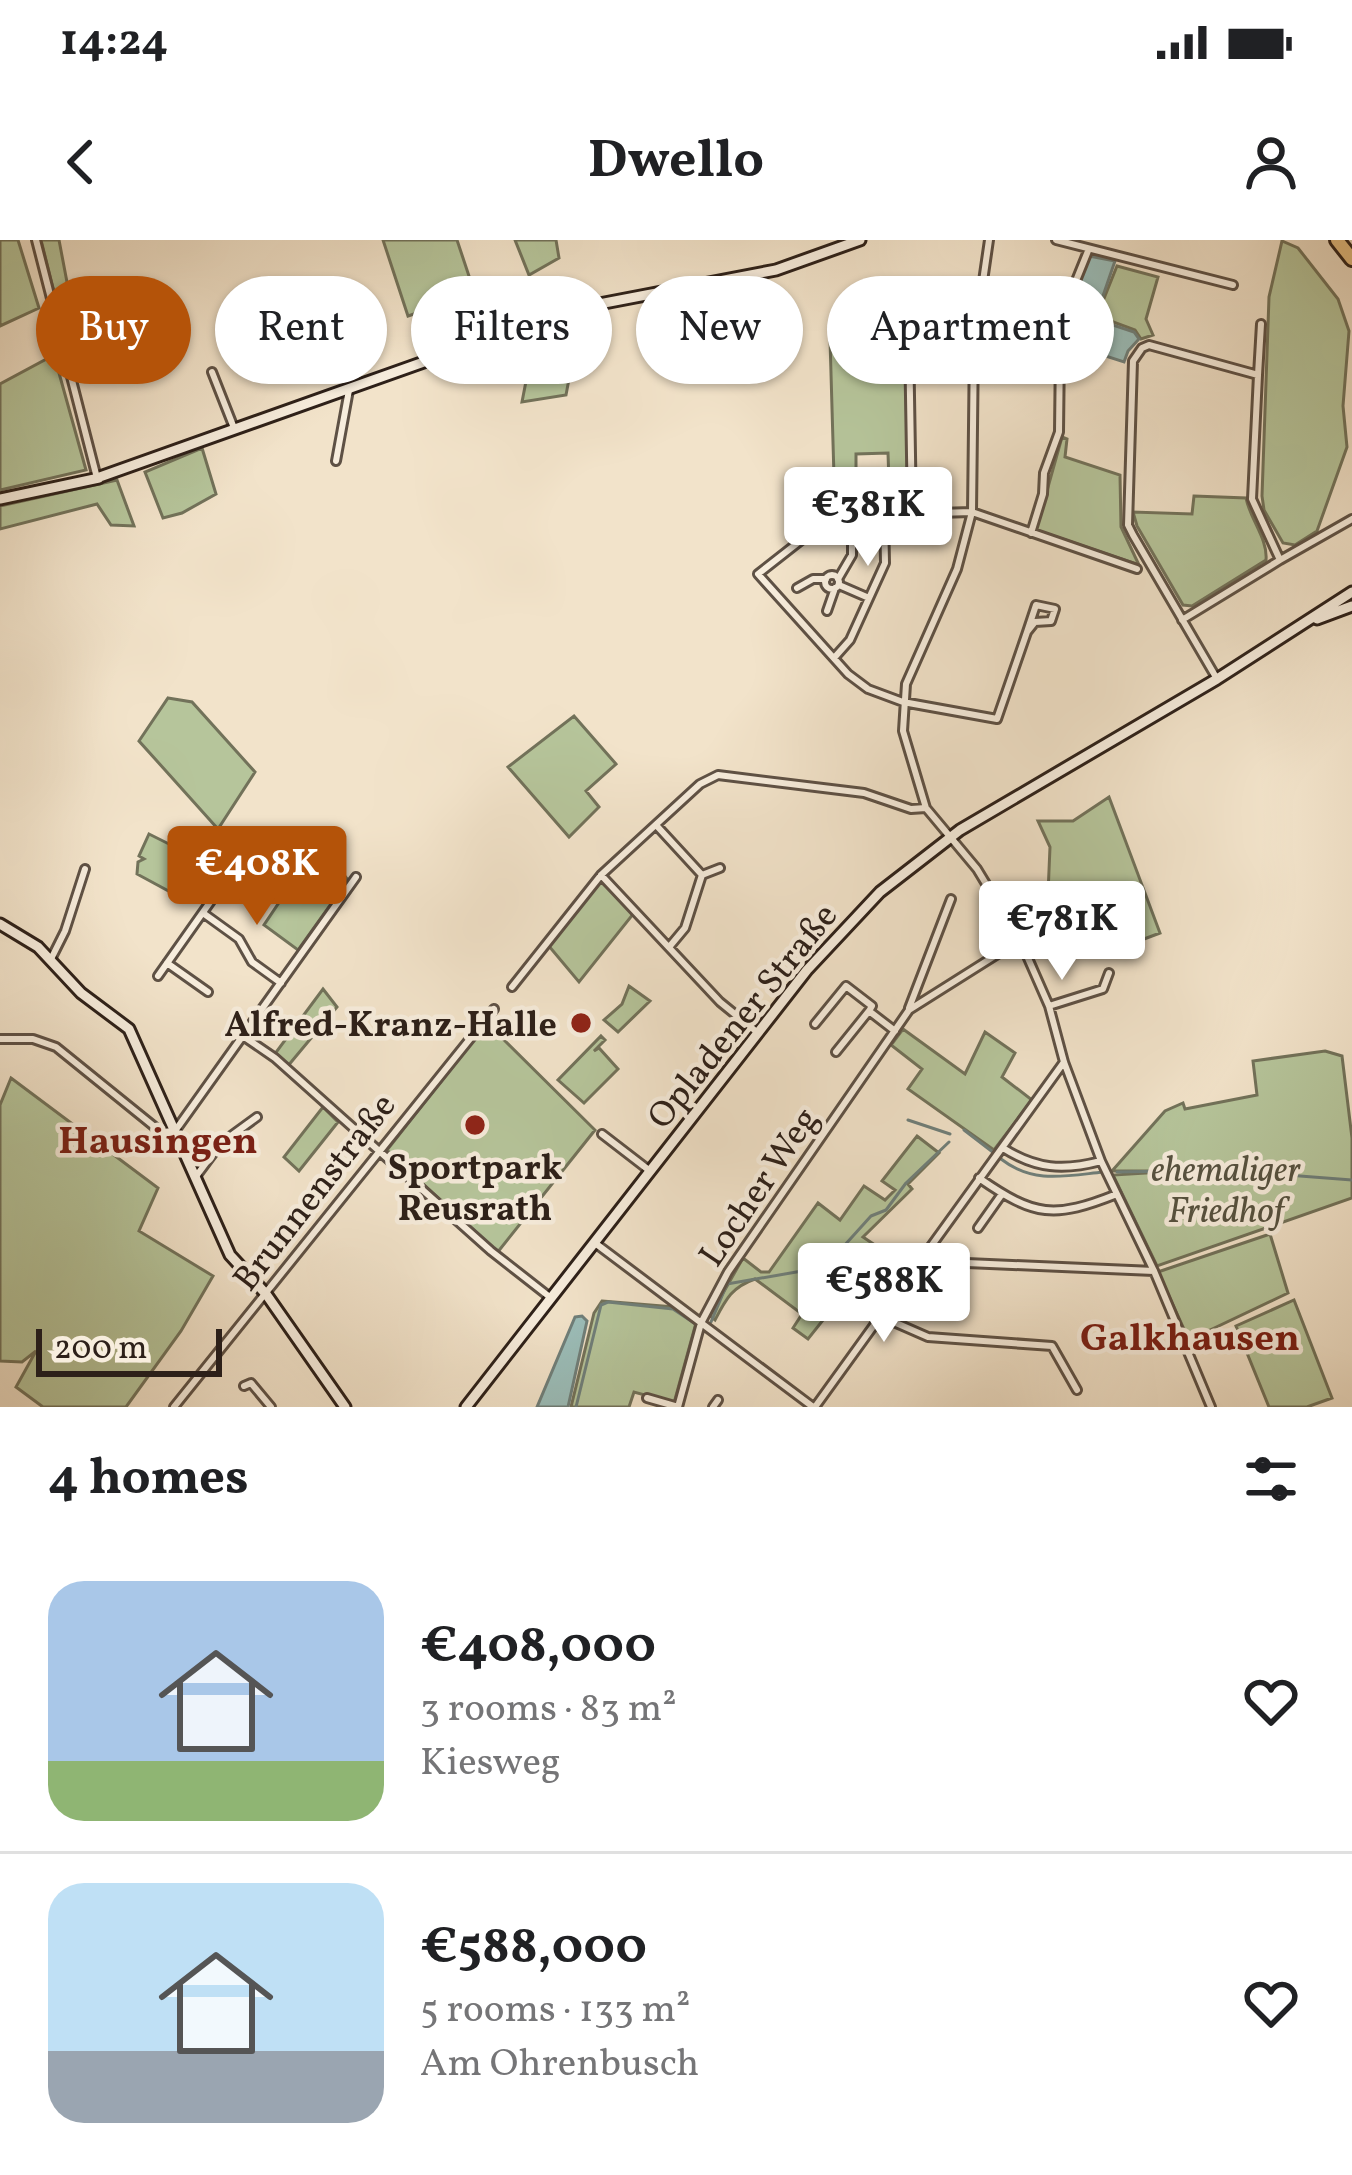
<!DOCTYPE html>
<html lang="en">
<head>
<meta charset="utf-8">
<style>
	:root { --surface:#fff; --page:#f6f6f6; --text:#202124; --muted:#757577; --line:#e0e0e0; --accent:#b45309 }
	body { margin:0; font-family:Vollkorn,serif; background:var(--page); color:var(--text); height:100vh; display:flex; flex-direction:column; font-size:45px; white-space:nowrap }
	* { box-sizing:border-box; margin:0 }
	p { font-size:39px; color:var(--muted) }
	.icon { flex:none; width:66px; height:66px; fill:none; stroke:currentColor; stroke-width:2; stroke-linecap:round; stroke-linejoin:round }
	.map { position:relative; height:1167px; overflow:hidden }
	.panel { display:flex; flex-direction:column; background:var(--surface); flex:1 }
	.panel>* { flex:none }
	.top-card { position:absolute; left:36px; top:36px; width:1281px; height:108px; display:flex; gap:24px }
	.scale { position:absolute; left:36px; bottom:30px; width:186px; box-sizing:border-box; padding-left:12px; border:6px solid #2d2019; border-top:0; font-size:33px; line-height:42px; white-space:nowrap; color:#2d2019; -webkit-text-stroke:9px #f7eddd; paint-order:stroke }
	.price { position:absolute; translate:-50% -102px; padding:0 27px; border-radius:12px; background:#fff; color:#222; font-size:39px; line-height:78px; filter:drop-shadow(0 3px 6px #0008) }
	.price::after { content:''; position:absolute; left:50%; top:72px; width:36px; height:27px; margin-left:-18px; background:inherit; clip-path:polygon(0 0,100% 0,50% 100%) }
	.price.active { background:var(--accent); color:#fff }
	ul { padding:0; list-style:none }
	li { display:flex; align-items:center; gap:36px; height:300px; padding:0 48px }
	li+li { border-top:3px solid var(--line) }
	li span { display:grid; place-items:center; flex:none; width:336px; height:240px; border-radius:36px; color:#555 }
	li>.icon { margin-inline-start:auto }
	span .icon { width:144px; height:144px; fill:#fffc; stroke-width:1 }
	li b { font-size:51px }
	h2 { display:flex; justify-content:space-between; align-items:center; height:144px; padding:0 48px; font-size:51px }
	.chip { padding:0 42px; border-radius:54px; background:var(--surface); box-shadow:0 3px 9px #0004; font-size:42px; line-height:108px }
	.chip.active { background:var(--accent); color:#fff }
	.status { display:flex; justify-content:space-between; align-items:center; height:84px; padding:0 60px; background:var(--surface); direction:ltr }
	.status svg { height:33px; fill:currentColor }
	header { display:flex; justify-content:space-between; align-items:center; height:156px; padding:0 48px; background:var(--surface); font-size:54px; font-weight:700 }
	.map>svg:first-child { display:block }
	.green { fill:#b6c59b; stroke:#72725a; stroke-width:3 }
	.water { fill:#9bbeba; stroke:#6f7f7a; stroke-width:3 }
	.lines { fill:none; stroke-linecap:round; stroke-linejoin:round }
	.stream { stroke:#6f7f7a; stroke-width:3 }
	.street-casing { stroke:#5e5145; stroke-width:12 }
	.secondary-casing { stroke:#2d2019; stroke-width:15 }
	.highway-casing { stroke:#2d2019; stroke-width:18 }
	.street { stroke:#f7eddd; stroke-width:6 }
	.secondary { stroke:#f7eddd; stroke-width:9 }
	.highway { stroke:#e9c285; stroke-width:12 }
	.poi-dot { fill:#8f2418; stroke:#f7eddd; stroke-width:4.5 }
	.labels { text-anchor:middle; stroke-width:9; stroke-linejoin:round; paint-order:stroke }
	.street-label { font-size:36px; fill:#2d2019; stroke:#f7eddd }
	.poi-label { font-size:36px; font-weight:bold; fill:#2d2019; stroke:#f7eddd; text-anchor:end }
	.park-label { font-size:36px; font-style:italic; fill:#565240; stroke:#f7eddd }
	.neighbourhood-label { font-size:39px; font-weight:bold; fill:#7a1f14; stroke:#f7eddd }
</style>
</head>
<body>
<div class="status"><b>14:24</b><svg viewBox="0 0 49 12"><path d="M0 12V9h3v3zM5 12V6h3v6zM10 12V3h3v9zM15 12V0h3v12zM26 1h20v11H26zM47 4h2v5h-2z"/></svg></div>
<header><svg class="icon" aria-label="back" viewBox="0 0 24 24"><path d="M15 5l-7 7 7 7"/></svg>Dwello<svg class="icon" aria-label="person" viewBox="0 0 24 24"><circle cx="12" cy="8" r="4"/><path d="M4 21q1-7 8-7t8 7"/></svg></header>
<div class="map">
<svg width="1352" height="1167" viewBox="0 0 1352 1167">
	<rect width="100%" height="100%" fill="#f2e3ca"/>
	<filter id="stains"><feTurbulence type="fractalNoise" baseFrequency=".00167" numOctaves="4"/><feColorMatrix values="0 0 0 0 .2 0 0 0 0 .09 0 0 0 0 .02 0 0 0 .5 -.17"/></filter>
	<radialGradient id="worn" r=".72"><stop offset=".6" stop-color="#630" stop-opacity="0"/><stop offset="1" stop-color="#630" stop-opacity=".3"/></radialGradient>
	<!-- green -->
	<path class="green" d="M0,0H18L39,68L0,86Z
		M41,0H59L78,100L76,140Z
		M383,0H457L470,39L436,59L438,66L408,76Z
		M515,0H556L559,18L529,35Z
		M1282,1L1298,8L1338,59L1349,91L1343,166L1347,207L1317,291L1295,305L1283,303L1264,270L1262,256L1269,57Z
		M1117,26L1158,37L1146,79L1153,95L1141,99L1135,90L1097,76Z
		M894,97L905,107L908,243H889L888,213L856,214V273L835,271L830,99Z
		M54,115L86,230L0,250V144Z
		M528,131L569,139L566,155L522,162Z
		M1062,197L1067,199L1065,217L1120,235L1121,287L1139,325L1036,290Z
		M202,208L216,254L182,273L163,278L145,232Z
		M117,240L134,286L111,285L97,264L0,289V266Z
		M1194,256L1246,258C1250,279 1268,299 1266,320L1192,366L1183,365L1137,286L1133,272L1192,274Z
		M168,458L192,462L255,532L218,589L139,501Z
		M574,476L616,524L586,551L599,567L569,597L508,527Z
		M1109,557L1160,693L1099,716L1088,696L1067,704L1048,654L1050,607L1038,581H1073Z
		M149,594L199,619L186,639L181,637L183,645L176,655L137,634L138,622L144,619L139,616Z
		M319,603L348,640L298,710L264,685Z
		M600,641L634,673L579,742L548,705Z
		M629,746L650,761L618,792L604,780L622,764Z
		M323,749L337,767L287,827L274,815Z
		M487,783L595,890L497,1013L387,910Z
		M903,789L965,834L985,792L1015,813L1002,837L1032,860L994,910L908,849L922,829L891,805Z
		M601,796L605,800L594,811L599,808L618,829L584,863L558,840Z
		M1325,811L1342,816L1352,898V958L1157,1026L1113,935L1179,931H1112L1165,871L1183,863L1185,869L1257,855L1253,821Z
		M11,838L158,948L139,991L213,1036L181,1091L126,1167H43L16,1147L36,1111L22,1122L0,1121V865Z
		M323,867L338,882L299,931L284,917Z
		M917,896L939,913L908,944L912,949L863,997L909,1028L886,1062L865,1047L852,1044L830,1076L827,1075L808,1099L793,1088L802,1074L755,1039C732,1047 726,1059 715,1080L710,1076L743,1018L761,1032H769L818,963L840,980L864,946L885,960L895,950L882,941Z
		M1270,994L1288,1053L1189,1100L1158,1032Z
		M1294,1060L1332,1158L1307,1167H1269L1236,1086Z
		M602,1061L674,1067L696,1083L674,1163L634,1152L629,1167H571L594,1073Z"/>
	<!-- water -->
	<path class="water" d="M1089,16L1115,21L1095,79L1134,92L1139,99L1128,111L1124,122L1056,100Z
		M575,1077L582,1076L587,1081L568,1167H537Z"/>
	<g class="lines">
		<!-- stream -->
		<path class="stream" d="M908,880L950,894
			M964,890L994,913
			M1001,919C1033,944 1065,936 1103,932
			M1117,932L1171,931L1194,935
			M1274,934L1352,940
			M1199,935L1267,934
			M711,1082L727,1044L802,1031L843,1007L871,976L886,970L906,943L949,902
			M576,1167L601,1065L608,1062L673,1069L697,1085"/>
		<!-- street casing -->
		<g class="street-casing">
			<path id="street" d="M36,0L97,238
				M989,0L974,103L972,272L957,329L906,444L903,491L926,568L977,629L1020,700L1049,766L1064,822L1101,921L1154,1031L1211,1167
				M1056,0L1233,45
				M976,81L1060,108L1059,192L1044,233L1043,254L1031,293
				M843,95L904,93L909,98L912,273
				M1050,105L1088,11
				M212,132L234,188
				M1258,135L1261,84
				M336,221L349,150
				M1280,320L1352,279
				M825 342a7 7 0 1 1 14 0a7 7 0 1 1-14 0Z
				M838,339L852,315V297
				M839,345L869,358
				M797,348L813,339H826
				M827,371L835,348
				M1182,380L1280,320L1252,259L1258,135L1149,105L1142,108L1133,121L1128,285L1133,295L1217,439
				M1027,392L1036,365L1055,369L1051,381L1035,382L1027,392L997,479L903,462L868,449L848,434L758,334L832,276L972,272L1137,329
				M834,418L850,400L885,323L884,274
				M656,585L702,635
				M601,635L720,762L758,793
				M203,673L239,699L252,722L281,743
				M670,706L685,688L702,635L720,628
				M51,719L65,691L85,629
				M167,723L208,752
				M158,736L213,658
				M512,747L601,635L700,544L718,535L864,553L911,569L926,568
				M1049,766L1103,749L1109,733
				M909,768L951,659
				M815,784L846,746L872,766L869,771
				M243,796L275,818L491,1011L551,1058
				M0,799H33L56,807L161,892L175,891L356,637
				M836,812L869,771L895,791
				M602,894L650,931
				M1003,908C1036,929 1063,931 1101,921
				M197,935L220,904L257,877
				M979,938C1035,977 1054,979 1117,954
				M978,988L1002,954
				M595,1003L813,1167
				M921,1021L1154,1031
				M880,1076L928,1097L1052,1106L1077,1150
				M244,1146L251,1143L271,1167
				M647,1158L678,1167L701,1083L728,1032L909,770L1020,700
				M174,1167L494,769
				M713,1167L718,1160
				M815,1167L1064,822"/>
		</g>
		<!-- secondary casing -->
		<g class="secondary-casing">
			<path id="secondary" d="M97,238L573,69L776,30L860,0
				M0,259L99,238
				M1317,379L1352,366
				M0,684L38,707L81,753L129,789L230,1015L266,1054L345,1167
				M466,1167L807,730L880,652L960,590L1217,439L1352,352"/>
		</g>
		<!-- highway casing -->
		<g class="highway-casing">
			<path id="highway" d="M1337,0L1352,19"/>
		</g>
		<!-- street -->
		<use href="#street" class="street"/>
		<!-- secondary -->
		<use href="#secondary" class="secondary"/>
		<!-- highway -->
		<use href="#highway" class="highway"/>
	</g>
	<!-- markers -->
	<g class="poi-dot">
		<circle cx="581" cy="783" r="12"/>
		<circle cx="475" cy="885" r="12"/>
	</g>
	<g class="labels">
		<!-- street labels -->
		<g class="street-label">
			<text transform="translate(741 775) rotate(-51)" y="13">Opladener Straße</text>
			<text transform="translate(757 946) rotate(-56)" y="13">Locher Weg</text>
			<text transform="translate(313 951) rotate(-52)" y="13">Brunnenstraße</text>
		</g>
		<!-- poi labels -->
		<g class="poi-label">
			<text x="557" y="796">Alfred-Kranz-Halle</text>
			<text x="475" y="939" text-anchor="middle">Sportpark<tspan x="475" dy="41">Reusrath</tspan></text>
		</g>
		<!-- park labels -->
		<g class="park-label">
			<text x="1226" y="941">ehemaliger<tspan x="1226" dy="41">Friedhof</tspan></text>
		</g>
		<!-- neighbourhood labels -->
		<g class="neighbourhood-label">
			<text x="158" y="913">Hausingen</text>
			<text x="1190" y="1110">Galkhausen</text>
		</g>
	</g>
	<rect width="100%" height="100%" filter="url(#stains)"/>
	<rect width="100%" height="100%" fill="url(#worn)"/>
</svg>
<div class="scale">200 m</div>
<b class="price" style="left:868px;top:329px">€381K</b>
<b class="price active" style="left:257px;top:688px">€408K</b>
<b class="price" style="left:1062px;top:743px">€781K</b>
<b class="price" style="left:884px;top:1105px">€588K</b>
<div class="top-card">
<a class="chip active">Buy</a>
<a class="chip">Rent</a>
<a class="chip">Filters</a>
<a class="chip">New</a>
<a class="chip">Apartment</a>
</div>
</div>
<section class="panel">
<h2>4 homes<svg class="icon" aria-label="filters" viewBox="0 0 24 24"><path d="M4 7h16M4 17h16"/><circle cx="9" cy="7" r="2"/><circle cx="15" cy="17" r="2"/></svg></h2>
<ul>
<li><span style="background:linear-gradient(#a9c7e8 75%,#8fb573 0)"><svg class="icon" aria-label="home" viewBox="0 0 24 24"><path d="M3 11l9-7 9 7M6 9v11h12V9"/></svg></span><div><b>€408,000</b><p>3 rooms · 83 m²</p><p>Kiesweg</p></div><svg class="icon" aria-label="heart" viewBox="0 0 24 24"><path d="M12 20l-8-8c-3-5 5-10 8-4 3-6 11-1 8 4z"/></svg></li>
<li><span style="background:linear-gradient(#bfe0f5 70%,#9aa5b1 0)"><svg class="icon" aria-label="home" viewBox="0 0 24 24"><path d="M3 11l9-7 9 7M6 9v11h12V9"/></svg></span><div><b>€588,000</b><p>5 rooms · 133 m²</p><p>Am Ohrenbusch</p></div><svg class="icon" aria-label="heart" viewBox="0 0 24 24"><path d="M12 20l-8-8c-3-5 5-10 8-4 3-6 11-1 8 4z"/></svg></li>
</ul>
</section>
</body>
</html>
